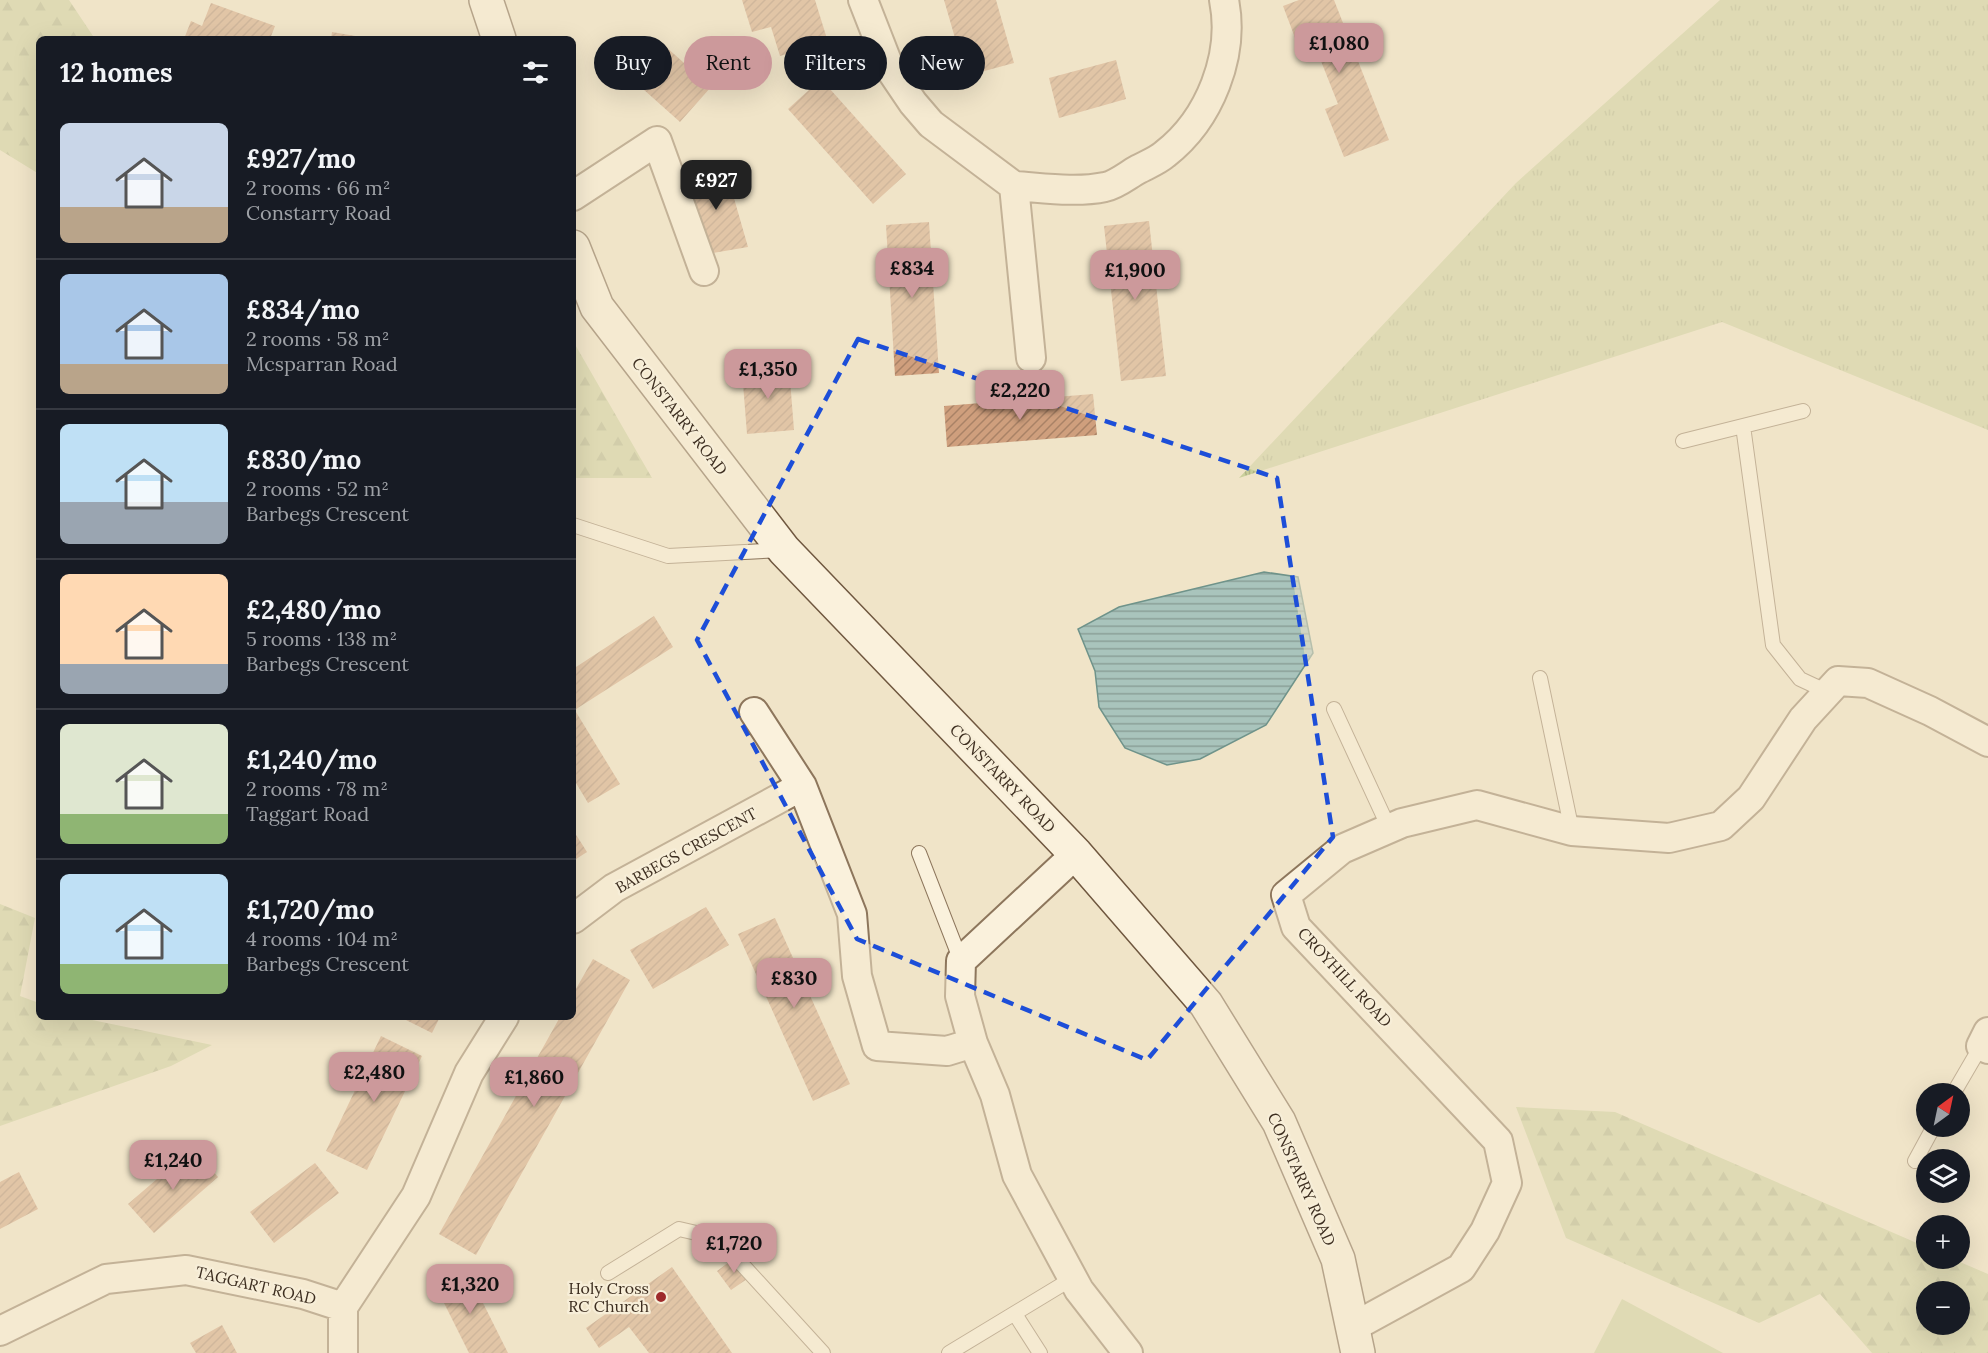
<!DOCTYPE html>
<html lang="en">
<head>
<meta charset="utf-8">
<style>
	:root { --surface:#171b24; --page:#20242c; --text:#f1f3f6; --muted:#9ea1a6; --line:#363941; --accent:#cc999b }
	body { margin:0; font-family:Lora,serif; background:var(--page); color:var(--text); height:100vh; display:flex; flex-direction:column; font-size:22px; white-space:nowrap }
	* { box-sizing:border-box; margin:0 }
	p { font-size:20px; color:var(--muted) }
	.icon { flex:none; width:33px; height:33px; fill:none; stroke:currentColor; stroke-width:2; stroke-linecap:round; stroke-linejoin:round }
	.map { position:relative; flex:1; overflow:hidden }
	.panel { position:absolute; left:36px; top:36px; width:540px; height:984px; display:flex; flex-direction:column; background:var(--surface); border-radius:9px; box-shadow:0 6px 24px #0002 }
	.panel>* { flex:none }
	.hud { position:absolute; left:594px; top:36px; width:570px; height:54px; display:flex; gap:12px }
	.needle { width:39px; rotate:33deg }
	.buttons { position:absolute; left:1916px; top:1083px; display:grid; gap:12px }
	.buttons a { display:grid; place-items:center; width:54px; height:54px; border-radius:50%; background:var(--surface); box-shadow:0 6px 24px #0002; font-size:30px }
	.price { position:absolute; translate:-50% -51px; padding:0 14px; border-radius:12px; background:var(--accent); color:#111; font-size:20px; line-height:39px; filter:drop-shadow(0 2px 3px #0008) }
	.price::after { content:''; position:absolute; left:50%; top:36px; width:18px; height:14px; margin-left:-9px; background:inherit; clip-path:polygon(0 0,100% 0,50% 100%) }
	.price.current { background:#222; color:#fff }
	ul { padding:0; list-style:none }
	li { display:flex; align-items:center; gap:18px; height:150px; padding:0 24px }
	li+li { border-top:2px solid var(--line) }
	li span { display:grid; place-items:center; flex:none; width:168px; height:120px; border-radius:9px; color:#555 }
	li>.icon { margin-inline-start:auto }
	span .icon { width:72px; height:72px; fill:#fffc; stroke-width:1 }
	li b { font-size:26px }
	h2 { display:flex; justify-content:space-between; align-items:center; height:72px; padding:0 24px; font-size:26px }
	.pill { padding:0 21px; border-radius:27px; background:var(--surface); box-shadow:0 6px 24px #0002; font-size:21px; line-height:54px }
	.pill.current { background:var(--accent); color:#111 }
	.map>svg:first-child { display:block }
	.grass { fill:url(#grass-tufts) }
	.forest { fill:url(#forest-firs); fill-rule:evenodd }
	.garden { fill:#c9cf9b }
	.water { fill:url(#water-rules); stroke:#6f938a; stroke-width:1.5 }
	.building { fill:url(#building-hatch) }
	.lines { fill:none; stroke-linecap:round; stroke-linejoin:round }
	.lane-casing { stroke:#8d765c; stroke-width:16 }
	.street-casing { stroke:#8d765c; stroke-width:32 }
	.secondary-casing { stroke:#6f573f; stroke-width:36 }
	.lane { stroke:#faf1dc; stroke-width:14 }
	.street { stroke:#faf1dc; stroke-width:28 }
	.secondary { stroke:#faf1dc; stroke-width:33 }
	.marked { fill:none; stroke:#1d4ed8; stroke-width:4.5; stroke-dasharray:12 8; stroke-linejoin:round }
	.poi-dot { fill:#9e2a2b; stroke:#f7eed8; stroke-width:2 }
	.labels { text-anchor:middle; stroke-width:4.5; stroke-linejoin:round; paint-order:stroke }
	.street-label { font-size:16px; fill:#3d2e20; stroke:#f7eed8 }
	.poi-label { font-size:16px; fill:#3d2e20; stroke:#f7eed8; text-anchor:end }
</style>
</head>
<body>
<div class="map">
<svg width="1988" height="1353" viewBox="0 0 1988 1353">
	<defs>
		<pattern id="grass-tufts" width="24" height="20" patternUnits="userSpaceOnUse" patternTransform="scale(1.5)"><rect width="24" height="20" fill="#c9cf9b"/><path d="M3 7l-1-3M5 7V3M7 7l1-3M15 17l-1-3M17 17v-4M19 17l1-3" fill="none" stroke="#aeb285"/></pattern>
		<pattern id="forest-firs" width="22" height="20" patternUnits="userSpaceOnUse" patternTransform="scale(1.5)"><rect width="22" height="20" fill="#c9cf9b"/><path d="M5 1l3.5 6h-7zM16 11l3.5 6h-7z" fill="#aeb285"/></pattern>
		<pattern id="water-rules" width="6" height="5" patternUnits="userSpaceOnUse" patternTransform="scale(1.5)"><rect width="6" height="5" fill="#a9c4bc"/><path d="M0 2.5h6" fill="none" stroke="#8ba098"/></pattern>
		<pattern id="building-hatch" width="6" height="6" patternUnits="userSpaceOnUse" patternTransform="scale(1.5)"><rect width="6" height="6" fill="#cf9f7d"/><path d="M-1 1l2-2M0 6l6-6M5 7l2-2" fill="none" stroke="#a98266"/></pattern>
	</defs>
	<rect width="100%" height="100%" fill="#f0e4c8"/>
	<!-- grass -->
	<path class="grass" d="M1720,0H1988V430L1722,322L1239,478L1516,183Z"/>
	<!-- forest -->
	<path class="forest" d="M0,0H69L95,39H39V174L0,150Z
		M573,341L652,478H573Z
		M0,904L35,918L20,996L39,1003V1017H78L212,1045L171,1066L0,1126Z
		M1516,1107L1615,1112L1926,1247V1258L1953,1259L1988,1274V1353H1872L1820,1294L1759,1323L1566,1238ZM1926,1292H1959V1324H1926Z"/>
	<!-- garden -->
	<path class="garden" d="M1622,1299L1723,1353H1594Z"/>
	<!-- water -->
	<path class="water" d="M1264,572L1298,577L1313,653L1266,725L1200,759L1167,765L1125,748L1099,707L1095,671L1078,629L1119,607Z"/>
	<!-- building -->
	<path class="building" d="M742,0H815L828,42L780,56L771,27L752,32Z
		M944,0H996L1014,63L966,76Z
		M1299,0H1334L1389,140L1344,157L1325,109L1338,104L1315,46L1300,51L1283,6Z
		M211,3L275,26L270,39H184L191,21L202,26Z
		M332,32L367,38V39H331Z
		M665,46L711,87L680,122L634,81Z
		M1116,60L1126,99L1059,118L1049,78Z
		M821,79L906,174L873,204L788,109Z
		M725,167L748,247L707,254L684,177Z
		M1149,221L1166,376L1121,381L1104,226Z
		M929,222L939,373L895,376L886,225Z
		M789,367L794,430L747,434L742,371Z
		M1093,394L1097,435L947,447L944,406Z
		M654,616L673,647L573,711V669Z
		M576,712L620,784L588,803L573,778V714Z
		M573,830L587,852L573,861Z
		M706,907L729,945L653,989L630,950Z
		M775,918L850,1084L813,1101L738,934Z
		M593,959L630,980L476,1255L439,1234L560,1017H573V994Z
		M400,1017H440L432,1033Z
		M381,1036L422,1056L367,1170L326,1151Z
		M193,1148L218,1177L154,1233L128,1204Z
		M315,1163L339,1193L274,1243L250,1212Z
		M19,1172L38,1209L0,1229V1182Z
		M736,1257L750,1277L731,1290L717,1271Z
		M672,1267L732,1353H649L629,1327L599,1348L586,1328Z
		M466,1269L508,1353H469L435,1285Z
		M222,1325L237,1353H196L190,1343Z"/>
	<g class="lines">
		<!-- lane casing -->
		<g class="lane-casing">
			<path id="lane" d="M1743,426L1773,645L1800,679L1828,692
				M1683,441L1803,411
				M573,525L668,556L782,550
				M1540,678L1572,831
				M1334,709L1389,828
				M919,853L961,961
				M1953,1094L1981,1046
				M1915,1161L1934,1126
				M608,1273L679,1229L705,1235L728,1249L823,1353
				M1015,1314L1040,1353
				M949,1353L1073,1278"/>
		</g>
		<!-- street casing -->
		<g class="street-casing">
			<path id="street" d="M863,0L890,69L913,103L931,124L1014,186
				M1014,186C1044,188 1076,193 1105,187C1116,185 1128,175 1137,170C1146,165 1157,161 1165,154C1210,119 1235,55 1224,0
				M1014,186L1031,358
				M573,196L657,141L704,271
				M754,712L802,786L852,914L857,976L877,1046L947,1051L973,1043
				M1076,854L961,961L960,996L973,1043L995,1095L1017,1175L1079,1290L1128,1353
				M573,919L614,888L802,786
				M1988,1032L1981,1046L1988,1049
				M1355,1326L1461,1268L1485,1231L1507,1183L1498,1141L1296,927L1286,895L1342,849L1402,823L1477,805L1572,831L1669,838L1721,826L1751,798L1803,719L1838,681L1868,683L1930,711L1988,742
				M0,1331L106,1279L186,1270L303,1294L343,1307
				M343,1353V1307L416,1196L469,1073L504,1017"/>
		</g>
		<!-- secondary casing -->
		<g class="secondary-casing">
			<path id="secondary" d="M486,0L499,39
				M573,247L597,307L784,550L1076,854L1206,1004L1279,1122L1338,1259L1358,1353"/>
		</g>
		<!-- lane -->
		<use href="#lane" class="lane"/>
		<!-- street -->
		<use href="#street" class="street"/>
		<!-- secondary -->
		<use href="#secondary" class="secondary"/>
	</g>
	<!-- marked area -->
	<path d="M0 0H1988V1353H0ZM858,339L1277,478L1333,837L1147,1060L857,939L697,640Z" fill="#f0e4c8" fill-opacity=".55" fill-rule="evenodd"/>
	<path class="marked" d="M858,339L1277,478L1333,837L1147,1060L857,939L697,640Z"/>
	<!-- markers -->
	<circle class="poi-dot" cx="661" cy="1297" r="6"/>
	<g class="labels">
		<!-- street labels -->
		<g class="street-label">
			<text transform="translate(680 416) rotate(52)" y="6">CONSTARRY ROAD</text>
			<text transform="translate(1003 778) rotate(46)" y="6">CONSTARRY ROAD</text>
			<text transform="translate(686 850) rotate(-29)" y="6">BARBEGS CRESCENT</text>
			<text transform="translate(1345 977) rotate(47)" y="6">CROYHILL ROAD</text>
			<text transform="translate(1302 1179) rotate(66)" y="6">CONSTARRY ROAD</text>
			<text transform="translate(256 1285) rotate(13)" y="6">TAGGART ROAD</text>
		</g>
		<!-- poi labels -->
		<g class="poi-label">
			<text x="649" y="1294">Holy Cross<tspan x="649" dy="18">RC Church</tspan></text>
		</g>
	</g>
</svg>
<div class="buttons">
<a><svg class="needle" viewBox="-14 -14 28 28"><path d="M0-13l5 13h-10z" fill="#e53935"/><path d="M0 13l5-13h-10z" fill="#9ea1a6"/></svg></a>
<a><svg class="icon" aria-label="layers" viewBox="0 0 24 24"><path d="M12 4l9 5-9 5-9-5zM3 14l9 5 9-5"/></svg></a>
<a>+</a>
<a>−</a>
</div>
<b class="price" style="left:1339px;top:74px">£1,080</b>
<b class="price current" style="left:716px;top:211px">£927</b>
<b class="price" style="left:912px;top:299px">£834</b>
<b class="price" style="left:1135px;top:301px">£1,900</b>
<b class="price" style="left:768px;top:400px">£1,350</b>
<b class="price" style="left:1020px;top:421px">£2,220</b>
<b class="price" style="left:794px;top:1009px">£830</b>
<b class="price" style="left:374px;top:1103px">£2,480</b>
<b class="price" style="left:534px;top:1108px">£1,860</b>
<b class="price" style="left:173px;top:1191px">£1,240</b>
<b class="price" style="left:734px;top:1274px">£1,720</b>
<b class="price" style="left:470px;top:1315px">£1,320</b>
<div class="hud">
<a class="pill">Buy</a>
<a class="pill current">Rent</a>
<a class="pill">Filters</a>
<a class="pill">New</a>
</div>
<section class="panel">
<h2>12 homes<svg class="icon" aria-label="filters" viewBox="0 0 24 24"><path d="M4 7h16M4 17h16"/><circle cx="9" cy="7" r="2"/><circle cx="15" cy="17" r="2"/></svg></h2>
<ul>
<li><span style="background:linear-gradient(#c9d6e8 70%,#b9a48a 0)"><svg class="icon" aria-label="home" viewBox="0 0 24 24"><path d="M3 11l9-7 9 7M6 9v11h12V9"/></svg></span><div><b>£927/mo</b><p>2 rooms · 66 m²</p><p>Constarry Road</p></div></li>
<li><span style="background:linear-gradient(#a9c7e8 75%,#b9a48a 0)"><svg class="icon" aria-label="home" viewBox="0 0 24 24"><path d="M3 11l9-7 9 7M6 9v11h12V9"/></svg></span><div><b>£834/mo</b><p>2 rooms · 58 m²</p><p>Mcsparran Road</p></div></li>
<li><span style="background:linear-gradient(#bfe0f5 65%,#9aa5b1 0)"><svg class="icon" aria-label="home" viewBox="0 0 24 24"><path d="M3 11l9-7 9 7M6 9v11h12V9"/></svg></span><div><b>£830/mo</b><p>2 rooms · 52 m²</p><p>Barbegs Crescent</p></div></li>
<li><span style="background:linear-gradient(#ffd9b3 75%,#9aa5b1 0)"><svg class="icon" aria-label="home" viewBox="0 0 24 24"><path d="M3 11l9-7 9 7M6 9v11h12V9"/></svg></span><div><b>£2,480/mo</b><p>5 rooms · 138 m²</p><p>Barbegs Crescent</p></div></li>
<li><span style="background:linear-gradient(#dfe7d0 75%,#8fb573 0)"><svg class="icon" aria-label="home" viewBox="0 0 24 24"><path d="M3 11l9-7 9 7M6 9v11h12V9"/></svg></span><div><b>£1,240/mo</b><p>2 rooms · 78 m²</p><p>Taggart Road</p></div></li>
<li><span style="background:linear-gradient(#bfe0f5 75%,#8fb573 0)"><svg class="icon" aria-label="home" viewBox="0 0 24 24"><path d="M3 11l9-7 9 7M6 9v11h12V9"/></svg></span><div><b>£1,720/mo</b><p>4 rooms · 104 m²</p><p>Barbegs Crescent</p></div></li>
</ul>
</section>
</div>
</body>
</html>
